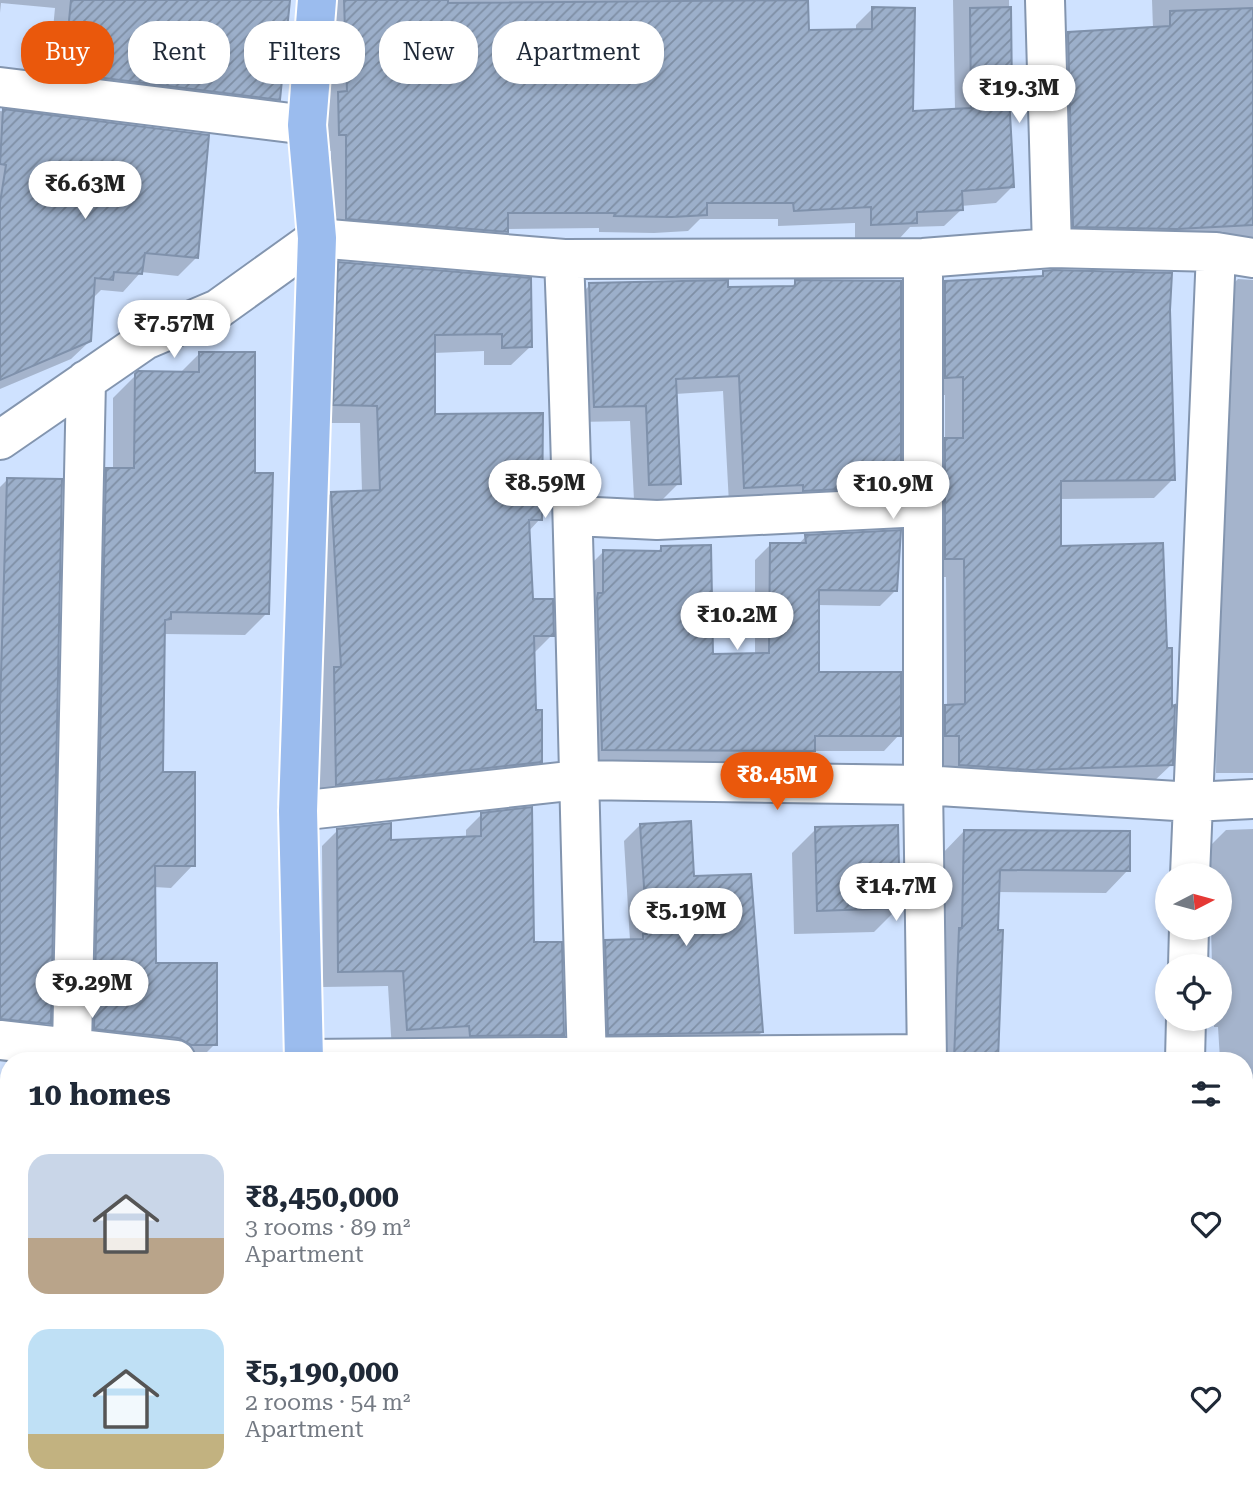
<!DOCTYPE html>
<html lang="en">
<head>
<meta charset="utf-8">
<style>
	:root { --surface:#fff; --page:#f2f2f3; --text:#1f2937; --muted:#747a83; --accent:#ea580c }
	body { margin:0; font-family:"Roboto Serif",serif; background:var(--page); color:var(--text); height:100vh; display:flex; flex-direction:column; font-size:26px; white-space:nowrap }
	* { box-sizing:border-box; margin:0 }
	p { font-size:23px; color:var(--muted) }
	.icon { flex:none; width:38px; height:38px; fill:none; stroke:currentColor; stroke-width:2; stroke-linecap:round; stroke-linejoin:round }
	.map { position:relative; flex:1; overflow:hidden }
	.panel { position:absolute; left:0px; top:1052px; width:1253px; height:450px; display:flex; flex-direction:column; background:var(--surface); border-radius:28px 28px 0 0; box-shadow:0 4px 10px #0003 }
	.panel>* { flex:none }
	.top-card { position:absolute; left:21px; top:21px; width:700px; height:63px; display:flex; gap:14px }
	.needle { width:46px; rotate:84deg }
	.tools { position:absolute; left:1155px; top:863px; display:grid; gap:14px }
	.tools a { display:grid; place-items:center; width:77px; height:77px; border-radius:50%; background:var(--surface); box-shadow:0 4px 10px #0003; font-size:35px }
	.price { position:absolute; translate:-50% -60px; padding:0 16px; border-radius:24px; background:#fff; color:#222; font-size:23px; line-height:46px; filter:drop-shadow(0 2px 4px #0008) }
	.price::after { content:''; position:absolute; left:50%; top:42px; width:21px; height:16px; margin-left:-10px; background:inherit; clip-path:polygon(0 0,100% 0,50% 100%) }
	.price.active { background:var(--accent); color:#fff }
	ul { padding:0; list-style:none }
	li { display:flex; align-items:center; gap:21px; height:175px; padding:0 28px }
	li span { display:grid; place-items:center; flex:none; width:196px; height:140px; border-radius:21px; color:#555 }
	li>.icon { margin-inline-start:auto }
	span .icon { width:84px; height:84px; fill:#fffc; stroke-width:1 }
	li b { font-size:30px }
	h2 { display:flex; justify-content:space-between; align-items:center; height:84px; padding:0 28px; font-size:30px }
	.pill { padding:0 24px; border-radius:28px; background:var(--surface); box-shadow:0 4px 10px #0003; font-size:24px; line-height:63px }
	.pill.active { background:var(--accent); color:#fff }
	.map>svg:first-child { display:block }
	.shadow { fill:#0003 }
	.building { fill:url(#building-hatch); stroke:#7f91ab; stroke-width:2 }
	.lines { fill:none; stroke-linecap:round; stroke-linejoin:round }
	.minor-casing { stroke:#8395af; stroke-width:42 }
	.major-casing { stroke:#fff; stroke-width:42 }
	.minor { stroke:#fff; stroke-width:38 }
	.major { stroke:#9bbcee; stroke-width:38 }
</style>
</head>
<body>
<div class="map">
<svg width="1253" height="1501" viewBox="0 0 1253 1501">
	<defs>
		<pattern id="building-hatch" width="6" height="6" patternUnits="userSpaceOnUse" patternTransform="scale(1.75)"><rect width="6" height="6" fill="#9cafca"/><path d="M-1 1l2-2M0 6l6-6M5 7l2-2" fill="none" stroke="#7f8fa5"/></pattern>
	</defs>
	<rect width="100%" height="100%" fill="#cfe2ff"/>
	<!-- shadow -->
	<path class="shadow" d="M0,0H288L279,99L260,117L47,91L55,8L1,3L0,13Z
		M337,0H806L807,31H856V25L873,8L911,113L955,110L953,0H1009L1010,94L1008,97L1012,187L996,203L961,206V210L944,226L910,227L899,239L855,240V223L778,226V219H700L688,231L654,233L599,232V228L507,229L490,248L331,235V151H323L322,110L330,102L328,11Z
		M1152,0H1253V262L1057,243L1052,50L1069,33L1153,29Z
		M0,111L208,136L197,257L178,276L141,272L123,292L101,290L92,299L90,341L71,359L0,389Z
		M339,264L529,280L530,347L511,365H484V351L434,353L433,416L540,519L528,532L532,601L552,635L533,654L540,761L522,780L319,802L317,687L323,680L313,512L331,493L362,492L360,423H316L320,282Z
		M1044,272L1168,310L1173,479L1154,498L1059,499L1060,548L1170,707L1171,765L1152,783H941L927,725L947,705L946,577H927V458L945,441V395H927V302L946,283L1039,278Z
		M1238,279L1253,280V773H1216L1221,296Z
		M796,282L899,485L883,502L729,504L723,391L675,394L679,483L663,499L634,500L630,421L578,422L574,301L590,285L726,289L790,288Z
		M200,353L253,474L267,613L245,635L163,634L161,774L193,865L171,888L154,887V965L215,1044L199,1060H157L73,1050L85,492L107,470H113V398L136,375L180,373Z
		M8,479L35,1021L18,1038L0,1037V487Z
		M806,536L896,590L880,606L817,605V674L899,735L884,751H812L798,765L587,764L588,567L603,552H657L662,547L711,656L755,655V560L771,544L798,545Z
		M482,814L532,944L563,1034L547,1050L392,1051L388,986L323,987L322,846L338,830L389,841L466,839V830Z
		M640,825L692,878L749,876L761,1033L745,1049L593,1050L590,958L606,942L630,941L624,841Z
		M816,829L898,908L874,932L794,934L792,853Z
		M1253,829V1443L1244,1444V1060H1220L1218,1027H1214V1018H1220V966H1212L1211,928H1220V875H1210L1209,847L1226,830Z
		M964,831L1128,870L1106,893L997,892L996,931L1001,932L996,1060H934L942,854Z
		M0,1146L9,1147V1279L0,1273Z
		M0,1298H9V1493H79L78,1501H0Z
		M157,1493H268V1501H165Z
		M331,1493H578L579,1501H332Z
		M591,1493H890L891,1501H600Z
		M944,1493H1048V1501H944Z"/>
	<!-- building -->
	<path class="building" d="M71,0H290L280,100L64,73Z
		M344,0H448V3L808,0L809,30L872,29V7L915,8L913,111L971,108L970,8L1011,7L1012,95H1009L1014,187L962,191L963,210L917,212V223L871,225V207L794,211L793,203H707V215L672,217L614,216L615,213H508V232L346,219V135H339L338,92L347,91Z
		M1253,8V225L1177,229L1073,227L1068,32L1170,26V11Z
		M3,109L209,135L198,258L145,253L142,274L114,272L113,280L95,278L91,341L0,380V203L6,165L0,164Z
		M338,262L531,278L532,347L502,348V334L435,335V414L543,413L542,520H529L533,599H553L554,636H534L536,710H542V762L336,785L334,667H341L331,492L380,490L377,406L333,405Z
		M1053,270L1172,273L1170,310L1175,480L1061,481V546L1163,543L1167,648H1172V706L1175,705L1173,765L1031,770L959,765V736H945V705L965,704V653L964,559H945V438H963V377L945,378V281L1043,276V271Z
		M728,280V287L795,286V280L901,281V486L803,491V485L744,488L739,376L676,379L681,484L649,485L646,406L594,407L589,283Z
		M199,352H255V473H273L269,614L171,612V619L165,620L163,772H195V866H155L156,963H217V1045H191L178,1038L94,1029L106,468H134L135,374L138,371L199,372Z
		M7,478L62,479L51,1024L0,1019V708Z
		M901,530L897,591L819,590V672H901V736H815V751L602,750L597,598L598,593H603V550L661,551V546L711,545L713,654L769,653L770,543H806L805,535Z
		M532,807L534,942H562L564,1035L470,1036L469,1026L407,1030L403,971L338,972L337,829L391,823V840L481,836V813Z
		M691,821L694,876L751,874L763,1032L608,1035L605,940L643,939V934H647L640,824Z
		M898,825L900,908L817,911L815,827Z
		M964,830L1130,831V871L1000,870L998,930H1003L998,1060H954L959,928H962Z"/>
	<g class="lines">
		<!-- minor casing -->
		<g class="minor-casing">
			<path id="minor" d="M1045,0L1052,248
				M0,87L307,125
				M923,258V785L927,1060
				M564,259C575,526 578,793 587,1060
				M0,440L145,340L218,309L317,238L564,259L923,258L1052,248L1216,252L1253,258
				M575,516L657,520L923,507
				M298,811L578,780L923,785L1192,802L1253,799
				M1190,875L1216,252
				M1188,966L1189,928
				M0,1040L176,1060
				M72,1048L86,380
				M304,1059L927,1054
				M1185,1060L1186,1018
				M0,1275L9,1276
				M601,1493V1501
				M930,1493V1501
				M160,1501L161,1493
				M1173,1501V1493
				M1244,1501L1253,1497"/>
		</g>
		<!-- major casing -->
		<g class="major-casing">
			<path id="major" d="M304,1060L298,811L317,238L307,125L317,0
				M314,1493L315,1501"/>
		</g>
		<!-- minor -->
		<use href="#minor" class="minor"/>
		<!-- major -->
		<use href="#major" class="major"/>
	</g>
</svg>
<div class="tools">
<a><svg class="needle" viewBox="-14 -14 28 28"><path d="M0-13l5 13h-10z" fill="#e53935"/><path d="M0 13l5-13h-10z" fill="#747a83"/></svg></a>
<a><svg class="icon" aria-label="locate" viewBox="0 0 24 24"><circle cx="12" cy="12" r="6"/><path d="M12 2v4M12 18v4M2 12h4M18 12h4"/></svg></a>
</div>
<b class="price" style="left:1019px;top:125px">₹19.3M</b>
<b class="price" style="left:85px;top:221px">₹6.63M</b>
<b class="price" style="left:174px;top:360px">₹7.57M</b>
<b class="price" style="left:545px;top:520px">₹8.59M</b>
<b class="price" style="left:893px;top:521px">₹10.9M</b>
<b class="price" style="left:737px;top:652px">₹10.2M</b>
<b class="price active" style="left:777px;top:812px">₹8.45M</b>
<b class="price" style="left:896px;top:923px">₹14.7M</b>
<b class="price" style="left:686px;top:948px">₹5.19M</b>
<b class="price" style="left:92px;top:1020px">₹9.29M</b>
<div class="top-card">
<a class="pill active">Buy</a>
<a class="pill">Rent</a>
<a class="pill">Filters</a>
<a class="pill">New</a>
<a class="pill">Apartment</a>
</div>
<section class="panel">
<h2>10 homes<svg class="icon" aria-label="filters" viewBox="0 0 24 24"><path d="M4 7h16M4 17h16"/><circle cx="9" cy="7" r="2"/><circle cx="15" cy="17" r="2"/></svg></h2>
<ul>
<li><span style="background:linear-gradient(#c9d6e8 60%,#b9a48a 0)"><svg class="icon" aria-label="home" viewBox="0 0 24 24"><path d="M3 11l9-7 9 7M6 9v11h12V9"/></svg></span><div><b>₹8,450,000</b><p>3 rooms · 89 m²</p><p>Apartment</p></div><svg class="icon" aria-label="heart" viewBox="0 0 24 24"><path d="M12 20l-8-8c-3-5 5-10 8-4 3-6 11-1 8 4z"/></svg></li>
<li><span style="background:linear-gradient(#bfe0f5 75%,#c2b280 0)"><svg class="icon" aria-label="home" viewBox="0 0 24 24"><path d="M3 11l9-7 9 7M6 9v11h12V9"/></svg></span><div><b>₹5,190,000</b><p>2 rooms · 54 m²</p><p>Apartment</p></div><svg class="icon" aria-label="heart" viewBox="0 0 24 24"><path d="M12 20l-8-8c-3-5 5-10 8-4 3-6 11-1 8 4z"/></svg></li>
</ul>
</section>
</div>
</body>
</html>
